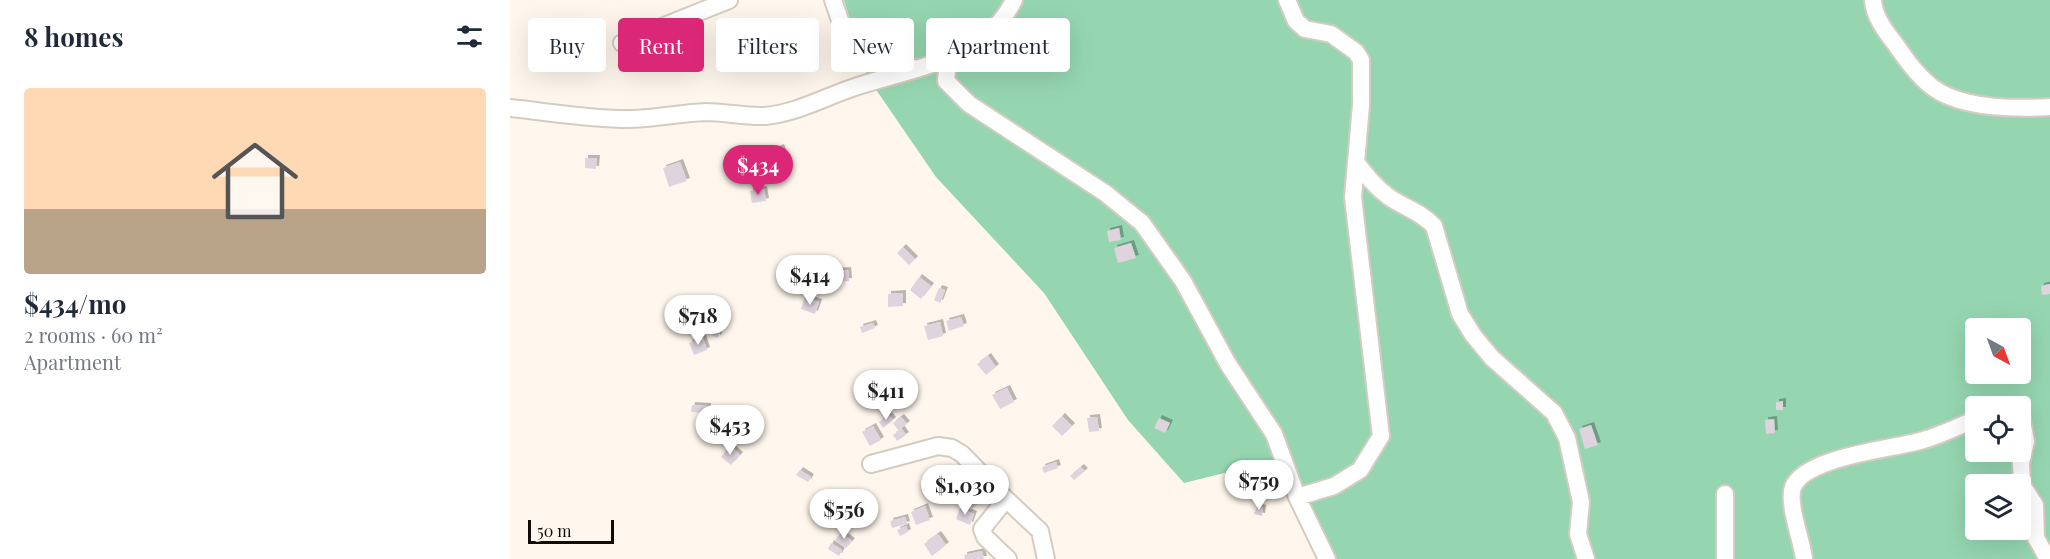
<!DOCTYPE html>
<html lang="en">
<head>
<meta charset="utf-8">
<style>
	:root { --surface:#fff; --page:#f6f6f7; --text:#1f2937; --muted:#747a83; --accent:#db2777 }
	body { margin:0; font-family:"Playfair Display",serif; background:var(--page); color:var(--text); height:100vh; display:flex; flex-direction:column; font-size:22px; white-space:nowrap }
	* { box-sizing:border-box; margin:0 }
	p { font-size:20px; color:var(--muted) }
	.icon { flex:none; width:33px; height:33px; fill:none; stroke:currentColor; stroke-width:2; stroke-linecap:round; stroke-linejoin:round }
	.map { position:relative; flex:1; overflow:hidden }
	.details { display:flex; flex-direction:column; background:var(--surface); width:510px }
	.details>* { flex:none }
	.top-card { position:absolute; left:18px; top:18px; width:570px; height:54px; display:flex; gap:12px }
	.needle { width:39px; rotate:139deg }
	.controls { position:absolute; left:1455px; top:318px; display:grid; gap:12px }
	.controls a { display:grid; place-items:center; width:66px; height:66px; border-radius:6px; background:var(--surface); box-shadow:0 6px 24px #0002; font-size:30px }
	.scale { position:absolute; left:18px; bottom:15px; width:86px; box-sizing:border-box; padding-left:6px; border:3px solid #0f0c08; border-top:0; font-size:16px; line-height:21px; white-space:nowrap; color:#0f0c08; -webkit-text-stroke:4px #fff7ed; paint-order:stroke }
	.price { position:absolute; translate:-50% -51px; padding:0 14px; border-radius:21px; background:#fff; color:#222; font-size:20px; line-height:39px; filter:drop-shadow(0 2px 3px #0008) }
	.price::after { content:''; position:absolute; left:50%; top:36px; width:18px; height:14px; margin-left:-9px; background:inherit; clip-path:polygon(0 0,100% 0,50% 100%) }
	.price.current { background:var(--accent); color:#fff }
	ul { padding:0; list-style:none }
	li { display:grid; align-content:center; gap:12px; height:318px; padding:0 24px }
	li span { display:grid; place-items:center; height:186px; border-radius:6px; color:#555 }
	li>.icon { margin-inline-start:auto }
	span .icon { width:108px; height:108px; fill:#fffc; stroke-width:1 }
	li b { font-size:26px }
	h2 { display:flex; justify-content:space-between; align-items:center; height:72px; padding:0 24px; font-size:26px }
	.tag { padding:0 21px; border-radius:6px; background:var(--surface); box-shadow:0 6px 24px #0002; font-size:21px; line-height:54px }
	.tag.current { background:var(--accent); color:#fff }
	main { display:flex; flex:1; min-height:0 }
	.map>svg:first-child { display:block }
	.green { fill:#95d6b0; fill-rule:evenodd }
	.building { fill:#dfd3de; filter:url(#shadow) }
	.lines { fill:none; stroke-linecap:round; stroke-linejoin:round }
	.minor-casing { stroke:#d5ccc0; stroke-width:20 }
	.minor { stroke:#fff; stroke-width:16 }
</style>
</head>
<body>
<main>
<section class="details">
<h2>8 homes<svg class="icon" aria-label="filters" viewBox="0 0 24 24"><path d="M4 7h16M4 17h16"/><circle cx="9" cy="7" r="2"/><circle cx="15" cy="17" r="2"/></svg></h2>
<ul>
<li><span style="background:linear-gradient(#ffd9b3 65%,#b9a48a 0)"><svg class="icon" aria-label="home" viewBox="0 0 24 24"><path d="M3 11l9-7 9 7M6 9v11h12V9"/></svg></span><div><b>$434/mo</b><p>2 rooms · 60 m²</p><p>Apartment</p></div></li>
</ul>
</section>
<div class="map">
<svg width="1540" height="559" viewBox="0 0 1540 559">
	<defs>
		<filter id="shadow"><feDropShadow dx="3" dy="-3" stdDeviation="0" flood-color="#0004"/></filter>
	</defs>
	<rect width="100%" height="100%" fill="#fff7ed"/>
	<!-- green -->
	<path class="green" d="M334,0H1540V559H811L771,459L674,483L618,420L534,293L426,177L358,78ZM1466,328H1510V374H1466ZM1466,406H1510V452H1466ZM1466,484H1510V530H1466Z"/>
	<!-- building -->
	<path class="building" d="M46,42L69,55L73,48L83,54L74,70L41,51Z
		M271,147L278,165L261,172L254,154Z
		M75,158H87L86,169L75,168Z
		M170,162L177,181L159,187L153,168Z
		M254,189L256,201L242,203L240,191Z
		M609,228L611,240L599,242L597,231Z
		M621,243L626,258L608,263L604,248Z
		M393,247L405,259L399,265L387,253Z
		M338,270L339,281L323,282L322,271Z
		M409,277L421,286L411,299L400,290Z
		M1540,284V294L1532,295L1531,286Z
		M429,288L435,290L430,303L424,300Z
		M393,293V306L378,307V294Z
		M295,297L309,302L305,314L291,309Z
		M451,317L454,326L439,331L436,321Z
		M430,322L433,336L418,340L414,326Z
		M363,323L365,328L352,333L350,327Z
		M206,324L212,326L208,338L201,335Z
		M193,338L197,350L184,355L179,343Z
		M478,356L486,367L476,375L467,364Z
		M497,388L504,402L490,409L482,395Z
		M1273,401V410H1266V402Z
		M182,405L198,406V413L181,412Z
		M379,415L383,420L373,428L369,422Z
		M552,416L562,426L552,436L542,426Z
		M391,417L397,424L391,428L396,435L387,441L383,435L389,431L383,423Z
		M587,417L589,431L579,432L577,418Z
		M649,418L660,423L655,433L644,428Z
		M1264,419L1265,433L1256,434L1255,420Z
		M1081,425L1088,445L1075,449L1069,429Z
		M363,426L371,440L360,446L352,432Z
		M220,446L230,455L221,465L211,457Z
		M546,462L548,468L534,473L532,467Z
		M571,467L575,471L564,480L560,476Z
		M432,468L461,475L457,495L427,488Z
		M290,470L301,477L298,482L286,475Z
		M469,494L473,500L461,509L457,503Z
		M331,496L342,503L334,515L323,508Z
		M415,506L420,520L406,525L401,512Z
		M747,506L753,508L752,516L744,514Z
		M450,508L464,514L460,525L446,519Z
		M395,517L397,524L382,528L380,521Z
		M396,526L398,532L390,536L387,530Z
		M331,533L342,541L336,548L325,540Z
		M428,534L436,545L422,556L414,544Z
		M321,543L332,550L329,556L318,549Z
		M472,551L474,559H455L454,555Z"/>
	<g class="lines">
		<!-- minor casing -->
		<g class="minor-casing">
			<path id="minor" d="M323,0L339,46L345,53L407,69
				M777,0L786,21L795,29L821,34L846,52L851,60V105L843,197L871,436L850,470L824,486L787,497
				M1363,0C1364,17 1376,32 1386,45C1397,61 1407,75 1422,87C1451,109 1506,109 1540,107
				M112,43L219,0
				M438,59L436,81L459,104L595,193L632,223L673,281L718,364L764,434L787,497L817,559
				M0,108C39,112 79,119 118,119C144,119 170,113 196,112C215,112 236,117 255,116C286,113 313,98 342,88C400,68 474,62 504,0
				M846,162C856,175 865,187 879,197C895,208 911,212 924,226L950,314L963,335L982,358L1044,413L1057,438L1071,502L1068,534L1076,559
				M1510,410L1516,441L1511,463L1512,485L1525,505L1526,538L1538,559
				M361,464L428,446L442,448L452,454L496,499L472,529L475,537L498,559
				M496,499L530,531L536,559
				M1215,559V494
				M1294,559C1292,540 1277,504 1283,487C1295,457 1382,449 1410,441C1429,436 1447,427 1466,419"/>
		</g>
		<!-- minor -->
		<use href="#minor" class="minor"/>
	</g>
</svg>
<div class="controls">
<a><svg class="needle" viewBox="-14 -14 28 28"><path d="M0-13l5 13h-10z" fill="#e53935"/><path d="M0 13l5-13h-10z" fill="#747a83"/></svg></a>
<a><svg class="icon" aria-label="locate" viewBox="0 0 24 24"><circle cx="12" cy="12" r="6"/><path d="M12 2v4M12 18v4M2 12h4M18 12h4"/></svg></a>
<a><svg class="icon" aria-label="layers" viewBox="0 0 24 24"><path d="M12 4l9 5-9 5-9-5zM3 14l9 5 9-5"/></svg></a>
</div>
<div class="scale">50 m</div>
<b class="price current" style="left:248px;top:196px">$434</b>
<b class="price" style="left:300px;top:306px">$414</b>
<b class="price" style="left:188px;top:346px">$718</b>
<b class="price" style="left:376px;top:421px">$411</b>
<b class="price" style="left:220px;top:456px">$453</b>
<b class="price" style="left:749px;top:511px">$759</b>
<b class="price" style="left:455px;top:516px">$1,030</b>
<b class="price" style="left:334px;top:540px">$556</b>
<div class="top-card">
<a class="tag">Buy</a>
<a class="tag current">Rent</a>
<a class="tag">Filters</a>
<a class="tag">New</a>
<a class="tag">Apartment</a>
</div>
</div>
</main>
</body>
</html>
